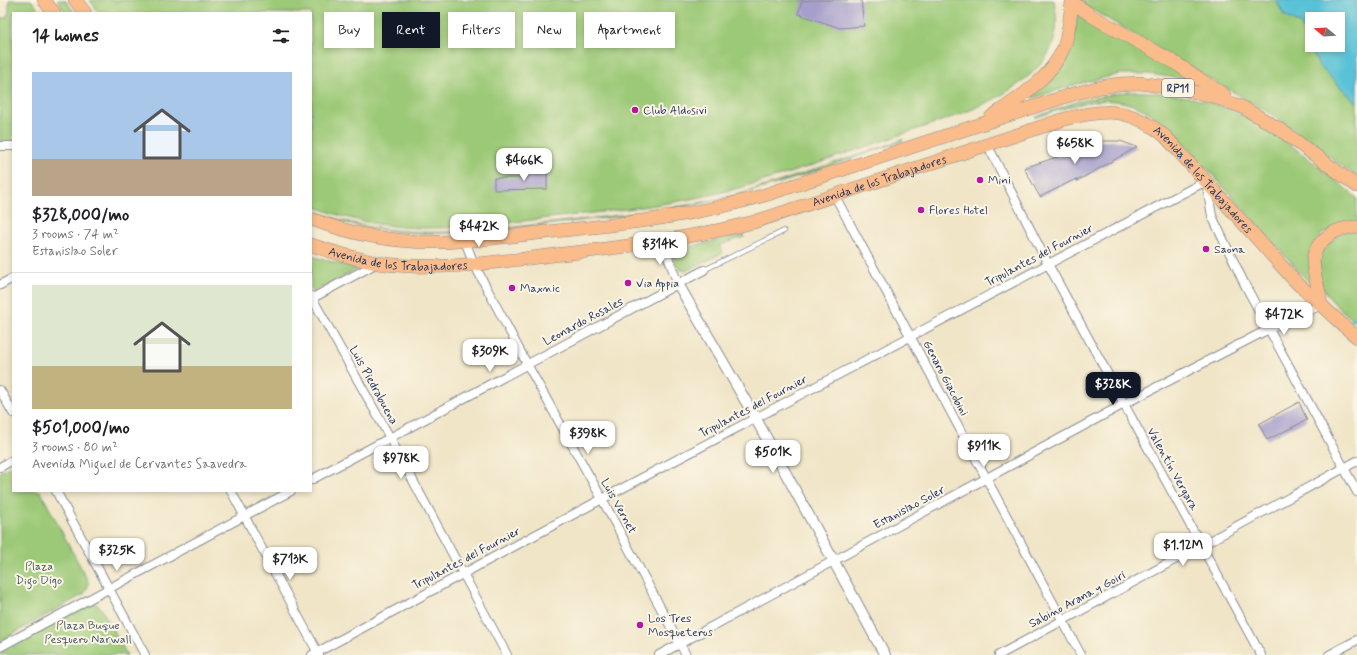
<!DOCTYPE html>
<html lang="en">
<head>
<meta charset="utf-8">
<style>
	:root { --surface:#fff; --page:#f2f2f2; --text:#202124; --muted:#757577; --line:#e0e0e0; --accent:#111827 }
	body { margin:0; font-family:Mynerve,sans-serif; background:var(--page); color:var(--text); height:100vh; display:flex; flex-direction:column; font-size:15px; white-space:nowrap }
	* { box-sizing:border-box; margin:0 }
	p { font-size:13px; color:var(--muted) }
	.icon { flex:none; width:22px; height:22px; fill:none; stroke:currentColor; stroke-width:2; stroke-linecap:round; stroke-linejoin:round }
	.map { position:relative; flex:1; overflow:hidden }
	.details { position:absolute; left:12px; top:12px; width:300px; height:480px; display:flex; flex-direction:column; background:var(--surface); border-radius:0px; box-shadow:0 2px 6px #0003 }
	.details>* { flex:none }
	.guide { position:absolute; left:324px; top:12px; width:380px; height:36px; display:flex; gap:8px }
	.needle { width:26px; rotate:288deg }
	.controls { position:absolute; left:1305px; top:12px; display:grid; gap:8px }
	.controls a { display:grid; place-items:center; width:40px; height:40px; border-radius:0px; background:var(--surface); box-shadow:0 2px 6px #0003; font-size:20px }
	.price { position:absolute; translate:-50% -34px; padding:0 9px; border-radius:8px; background:#fff; color:#222; font-size:13px; line-height:26px; filter:drop-shadow(0 1px 2px #0008) }
	.price::after { content:''; position:absolute; left:50%; top:24px; width:12px; height:9px; margin-left:-6px; background:inherit; clip-path:polygon(0 0,100% 0,50% 100%) }
	.price.selected { background:var(--accent); color:#fff }
	ul { padding:0; list-style:none }
	li { display:grid; align-content:center; gap:8px; height:212px; padding:0 20px }
	li+li { border-top:1px solid var(--line) }
	li span { display:grid; place-items:center; height:124px; border-radius:0px; color:#555 }
	li>.icon { margin-inline-start:auto }
	span .icon { width:72px; height:72px; fill:#fffc; stroke-width:1 }
	li b { font-size:17px }
	h2 { display:flex; justify-content:space-between; align-items:center; height:48px; padding:0 20px; font-size:17px }
	.chip { padding:0 14px; border-radius:0px; background:var(--surface); box-shadow:0 2px 6px #0003; font-size:14px; line-height:36px }
	.chip.selected { background:var(--accent); color:#fff }
	.map>svg:first-child { display:block }
	.green { fill:#9cc977; stroke:#5c7c6a }
	.water { fill:#5ac2d7; stroke:#3a789a; fill-rule:evenodd }
	.lines { fill:none; stroke-linecap:round; stroke-linejoin:round }
	.stream { stroke:#5ac2d7; stroke-width:3 }
	.building { fill:#a69ecb }
	.service-casing { stroke:#868a92; stroke-width:5.5 }
	.minor-casing { stroke:#868a92; stroke-width:10 }
	.tertiary-casing { stroke:#868a92; stroke-width:12 }
	.primary-casing { stroke:#868a92; stroke-width:14 }
	.service { stroke:#fff; stroke-width:4 }
	.minor { stroke:#fff; stroke-width:8 }
	.tertiary { stroke:#fff; stroke-width:10 }
	.primary { stroke:#f9bc8a; stroke-width:13 }
	.poi-dot { fill:#b5179e; stroke:#fcf5e5; stroke-width:1.5 }
	.labels { text-anchor:middle; stroke-width:4; stroke-linejoin:round; paint-order:stroke }
	.shield { fill:#fcf5e5; stroke:#5e6a86; stroke-width:1 }
	.shield-label { font-size:11px; font-weight:bold; fill:#1b2f5e }
	.poi-label { font-size:12px; fill:#1b2f5e; stroke:#fcf5e5; text-anchor:start }
	.street-label { font-size:12px; fill:#1b2f5e; stroke:#fcf5e5 }
	.park-label { font-size:12px; fill:#3b5664; stroke:#fcf5e5 }
</style>
</head>
<body>
<div class="map">
<svg width="1357" height="655" viewBox="0 0 1357 655">
	<rect width="100%" height="100%" fill="#fcf5e5"/>
	<filter id="ink" filterUnits="userSpaceOnUse"><feTurbulence type="fractalNoise" baseFrequency=".025" numOctaves="2"/><feDisplacementMap in="SourceGraphic" scale="8" xChannelSelector="R" yChannelSelector="G"/><feConvolveMatrix kernelMatrix="1 2 1 2 8 2 1 2 1" color-interpolation-filters="sRGB"/></filter>
	<filter id="wash" filterUnits="userSpaceOnUse"><feTurbulence type="fractalNoise" baseFrequency=".012" numOctaves="4" result="noise"/><feDisplacementMap in="SourceGraphic" scale="16" xChannelSelector="R" yChannelSelector="G"/><feGaussianBlur stdDeviation="0.9" result="paint"/><feColorMatrix in="noise" values="0 0 0 0 0 0 0 0 0 0 0 0 0 0 0 0 0 1.4 0 .05"/><feComposite in="paint" operator="in"/></filter>
	<g filter="url(#wash)">
		<rect width="100%" height="100%" fill="#f0e5c7"/>
		<!-- green -->
		<path class="green" d="M9,0H31L41,13H13V141L0,142V18H6L9,11Z
			M57,0H65L75,13H66Z
			M90,0H1054C1059,26 1057,46 1039,66C1003,105 942,120 894,137C835,157 776,180 715,194C658,207 599,212 541,219C504,223 466,228 429,228C389,228 348,221 311,205V13H99Z
			M1082,0H1276L1284,15L1301,25L1319,66L1357,103V177L1290,127L1262,108L1208,78L1079,2Z
			M1078,10L1130,41L1187,78L1184,79L1148,74H1121L1077,84L1033,98L1032,95C1065,69 1074,52 1078,10Z
			M1125,92C1164,90 1206,98 1241,115C1283,135 1320,168 1357,198V222L1321,234L1314,288L1173,131C1125,87 1092,98 1036,118L1035,117L1078,101Z
			M902,139L903,141C841,162 779,186 714,201C659,213 602,218 545,225C463,234 391,242 311,212V210C392,242 467,233 551,223C606,217 660,211 714,200C753,192 792,177 830,164C847,159 863,153 879,148C887,145 895,143 902,139Z
			M1357,230V323C1344,312 1327,300 1321,283C1318,274 1319,262 1318,252L1343,232Z
			M743,234L744,237L720,245L723,253L688,270C677,272 675,264 672,254L675,250Z
			M311,256L358,269L313,292L311,288Z
			M13,465V491H40L88,581V586L84,594L0,641V472Z
			M90,604H96L101,608L127,655H0V653Z"/>
		<!-- water -->
		<path class="water" d="M1276,0H1357V103L1319,66L1301,25L1284,15ZM1312,19H1338V45H1312Z"/>
		<g class="lines">
			<!-- stream -->
			<path class="stream" d="M1347,325L1357,316"/>
		</g>
		<g id="blocks">
			<!-- building -->
			<path class="building" d="M811,0H861L864,26L840,28L798,14L802,1Z
				M1099,141H1120L1137,147L1077,181L1076,179L1040,197L1024,168L1063,155L1089,151L1086,144Z
				M527,170H547V189L494,190V178H527Z
				M1299,402L1307,420L1267,440L1259,424Z"/>
		</g>
	</g>
	<g filter="url(#ink)">
		<use href="#blocks" fill-opacity="0" stroke="#868a92" stroke-width="1"/>
		<g class="lines">
			<!-- service casing -->
			<g class="service-casing">
				<path id="service" d="M704,270L784,231"/>
			</g>
			<!-- minor casing -->
			<g class="minor-casing">
				<path id="minor" d="M0,146H13
					M988,146L1048,264L1124,404L1261,655
					M835,196L1081,655
					M465,241L474,264L527,364L602,499L686,655
					M662,241L678,284
					M0,285L13,278
					M311,296L390,438L507,655
					M311,299L377,263
					M0,390L13,413
					M0,467L13,460
					M311,480L704,270
					M56,491L145,655
					M231,491L319,655
					M0,647L291,491
					M312,655L602,499L1206,181L1212,216L1244,283L1357,492
					M659,655L1124,404L1269,329L1321,305
					M999,655L1357,461
					M1329,655L1357,640"/>
			</g>
			<!-- tertiary casing -->
			<g class="tertiary-casing">
				<path id="tertiary" d="M678,284L756,419L885,655"/>
			</g>
			<!-- primary casing -->
			<g class="primary-casing">
				<g id="primary">
					<path d="M44,0L54,13"/>
					<path d="M75,0L85,13"/>
					<path d="M991,117C1017,99 1052,78 1064,47C1069,33 1070,17 1072,2L1092,16L1172,61L1224,95"/>
					<path d="M311,219C353,235 397,243 442,242C480,241 518,235 556,231C627,224 698,215 765,195L1073,94L1101,87L1119,84L1140,83L1182,89L1212,96L1242,107L1278,128L1357,186"/>
					<path id="s1" d="M311,245C333,252 356,259 378,263C439,272 503,261 563,254C627,247 692,238 754,222L1065,119C1107,108 1130,108 1165,136L1296,282L1345,327L1357,337"/>
					<path d="M1321,305C1320,298 1319,291 1317,284C1312,265 1309,250 1328,236C1336,230 1346,227 1357,227"/>
				</g>
			</g>
			<!-- service -->
			<use href="#service" class="service"/>
			<!-- minor -->
			<use href="#minor" class="minor"/>
			<!-- tertiary -->
			<use href="#tertiary" class="tertiary"/>
			<!-- primary -->
			<use href="#primary" class="primary"/>
		</g>
	</g>
	<!-- markers -->
	<g class="poi-dot">
		<circle cx="635" cy="110" r="4"/>
		<circle cx="980" cy="180" r="4"/>
		<circle cx="921" cy="210" r="4"/>
		<circle cx="1206" cy="249" r="4"/>
		<circle cx="628" cy="283" r="4"/>
		<circle cx="512" cy="288" r="4"/>
		<circle cx="640" cy="625" r="4"/>
	</g>
	<g class="labels">
		<!-- shield labels -->
		<rect class="shield" x="1162" y="79" width="32" height="18" rx="3"/>
		<g class="shield-label">
			<text x="1178" y="92">RP11</text>
		</g>
		<!-- poi labels -->
		<g class="poi-label">
			<text x="643" y="114">Club Aldosivi</text>
			<text x="988" y="184">Mini</text>
			<text x="929" y="214">Flores Hotel</text>
			<text x="1214" y="253">Saona</text>
			<text x="636" y="287">Via Appia</text>
			<text x="520" y="292">Maxnic</text>
			<text x="648" y="622">Los Tres<tspan x="648" dy="14">Mosqueteros</tspan></text>
		</g>
		<!-- street labels -->
		<g class="street-label">
			<text dy="4" stroke="none"><textPath href="#s1" startOffset="941">Avenida de los Trabajadores</textPath></text>
			<text dy="4" stroke="none"><textPath href="#s1" startOffset="581">Avenida de los Trabajadores</textPath></text>
			<text transform="translate(1039 255) rotate(-28)" y="4">Tripulantes del Fournier</text>
			<text dy="4" stroke="none"><textPath href="#s1" startOffset="89">Avenida de los Trabajadores</textPath></text>
			<text transform="translate(583 321) rotate(-28)" y="4">Leonardo Rosales</text>
			<text transform="translate(946 378) rotate(62)" y="4">Genaro Giacobini</text>
			<text transform="translate(374 385) rotate(61)" y="4">Luis Piedrabuena</text>
			<text transform="translate(753 406) rotate(-28)" y="4">Tripulantes del Fournier</text>
			<text transform="translate(1173 469) rotate(61)" y="4">Valentín Vergara</text>
			<text transform="translate(619 506) rotate(61)" y="4">Luis Vernet</text>
			<text transform="translate(909 507) rotate(-28)" y="4">Estanislao Soler</text>
			<text transform="translate(466 558) rotate(-28)" y="4">Tripulantes del Fournier</text>
			<text transform="translate(1077 599) rotate(-28)" y="4">Sabino Arana y Goiri</text>
		</g>
		<!-- park labels -->
		<g class="park-label">
			<text x="39" y="570">Plaza<tspan x="39" dy="14">Digo Digo</tspan></text>
			<text x="88" y="629">Plaza Buque<tspan x="88" dy="14">Pesquero Narwall</tspan></text>
		</g>
	</g>
</svg>
<div class="controls">
<a><svg class="needle" viewBox="-14 -14 28 28"><path d="M0-13l5 13h-10z" fill="#e53935"/><path d="M0 13l5-13h-10z" fill="#757577"/></svg></a>
</div>
<b class="price" style="left:1075px;top:165px">$658K</b>
<b class="price" style="left:524px;top:182px">$466K</b>
<b class="price" style="left:479px;top:248px">$442K</b>
<b class="price" style="left:660px;top:266px">$314K</b>
<b class="price" style="left:1284px;top:336px">$472K</b>
<b class="price" style="left:490px;top:373px">$309K</b>
<b class="price selected" style="left:1113px;top:406px">$328K</b>
<b class="price" style="left:588px;top:455px">$398K</b>
<b class="price" style="left:984px;top:468px">$911K</b>
<b class="price" style="left:773px;top:474px">$501K</b>
<b class="price" style="left:401px;top:480px">$978K</b>
<b class="price" style="left:1183px;top:567px">$1.12M</b>
<b class="price" style="left:117px;top:572px">$325K</b>
<b class="price" style="left:290px;top:581px">$713K</b>
<div class="guide">
<a class="chip">Buy</a>
<a class="chip selected">Rent</a>
<a class="chip">Filters</a>
<a class="chip">New</a>
<a class="chip">Apartment</a>
</div>
<section class="details">
<h2>14 homes<svg class="icon" aria-label="filters" viewBox="0 0 24 24"><path d="M4 7h16M4 17h16"/><circle cx="9" cy="7" r="2"/><circle cx="15" cy="17" r="2"/></svg></h2>
<ul>
<li><span style="background:linear-gradient(#a9c7e8 70%,#b9a48a 0)"><svg class="icon" aria-label="home" viewBox="0 0 24 24"><path d="M3 11l9-7 9 7M6 9v11h12V9"/></svg></span><div><b>$328,000/mo</b><p>3 rooms · 74 m²</p><p>Estanislao Soler</p></div></li>
<li><span style="background:linear-gradient(#dfe7d0 65%,#c2b280 0)"><svg class="icon" aria-label="home" viewBox="0 0 24 24"><path d="M3 11l9-7 9 7M6 9v11h12V9"/></svg></span><div><b>$501,000/mo</b><p>3 rooms · 80 m²</p><p>Avenida Miguel de Cervantes Saavedra</p></div></li>
</ul>
</section>
</div>
</body>
</html>
